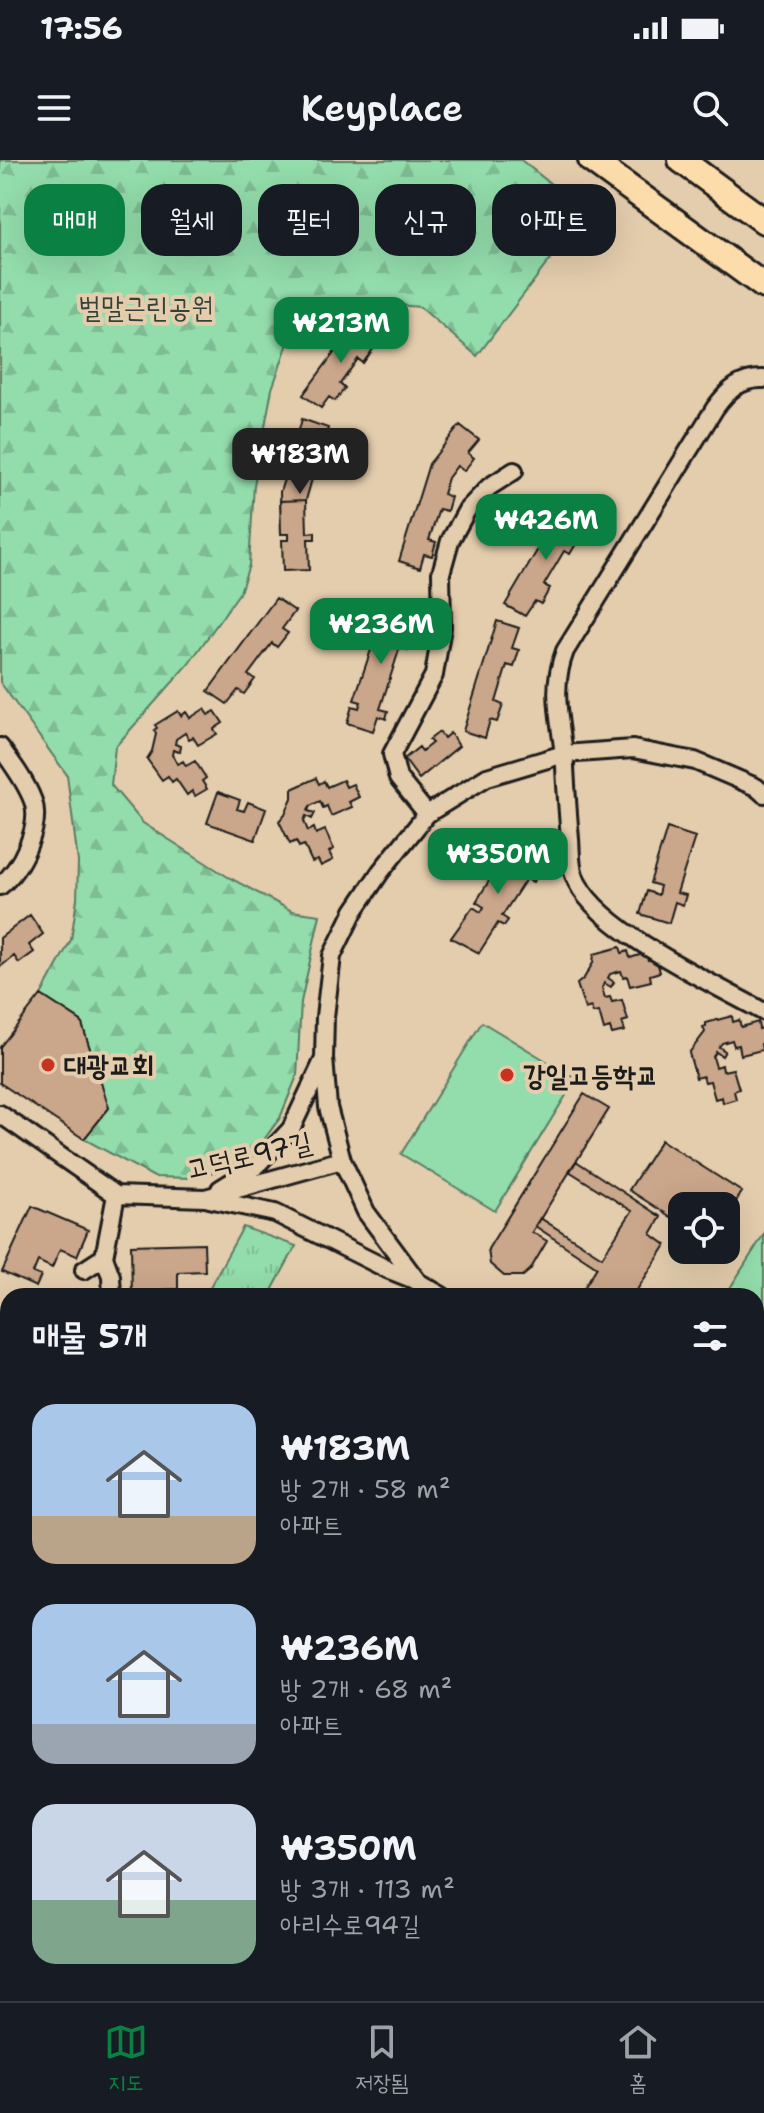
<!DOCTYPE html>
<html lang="ko">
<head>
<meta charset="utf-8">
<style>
	:root { --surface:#171b24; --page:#242831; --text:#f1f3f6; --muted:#9ea1a6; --line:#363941; --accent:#0b8043 }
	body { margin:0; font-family:"Shantell Sans","Poor Story",sans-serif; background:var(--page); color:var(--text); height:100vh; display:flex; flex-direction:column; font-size:30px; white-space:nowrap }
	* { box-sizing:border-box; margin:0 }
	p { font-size:26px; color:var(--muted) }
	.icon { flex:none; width:44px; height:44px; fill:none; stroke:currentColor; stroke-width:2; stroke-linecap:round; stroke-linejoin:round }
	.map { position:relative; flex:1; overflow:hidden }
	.panel { position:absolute; left:0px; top:1128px; width:764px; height:714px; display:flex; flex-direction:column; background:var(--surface); border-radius:24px 24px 0 0; box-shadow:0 8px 32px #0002 }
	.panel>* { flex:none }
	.guide { position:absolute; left:24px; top:24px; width:716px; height:72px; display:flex; gap:16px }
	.fabs { position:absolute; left:668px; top:1032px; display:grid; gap:16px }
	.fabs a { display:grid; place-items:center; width:72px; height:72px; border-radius:16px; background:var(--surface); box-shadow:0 8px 32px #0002; font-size:40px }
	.price { position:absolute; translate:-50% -68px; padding:0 18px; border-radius:16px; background:var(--accent); color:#fff; font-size:26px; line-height:52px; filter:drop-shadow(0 2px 4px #0008) }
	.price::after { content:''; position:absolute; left:50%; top:48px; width:24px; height:18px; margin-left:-12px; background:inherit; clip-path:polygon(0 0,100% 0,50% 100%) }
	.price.selected { background:#222; color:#fff }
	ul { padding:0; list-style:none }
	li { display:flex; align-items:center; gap:24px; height:200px; padding:0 32px }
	li span { display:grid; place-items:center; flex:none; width:224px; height:160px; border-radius:24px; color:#555 }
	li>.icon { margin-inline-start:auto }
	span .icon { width:96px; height:96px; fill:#fffc; stroke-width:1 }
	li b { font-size:34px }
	h2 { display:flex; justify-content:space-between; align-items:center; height:96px; padding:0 32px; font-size:34px }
	.tag { padding:0 28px; border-radius:24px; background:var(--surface); box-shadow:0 8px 32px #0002; font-size:28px; line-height:72px }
	.tag.selected { background:var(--accent); color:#fff }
	.status { display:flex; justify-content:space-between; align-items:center; height:56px; padding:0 40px; background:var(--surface); direction:ltr }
	.status svg { height:22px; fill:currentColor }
	header { display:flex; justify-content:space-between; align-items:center; height:104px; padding:0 32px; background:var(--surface); font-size:36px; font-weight:600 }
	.menu { display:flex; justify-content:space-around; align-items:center; height:112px; border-top:2px solid var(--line); background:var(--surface); font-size:22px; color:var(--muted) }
	.menu a { display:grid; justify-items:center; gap:4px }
	.menu .selected { color:var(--accent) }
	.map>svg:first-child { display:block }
	.grass { fill:url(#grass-tufts); stroke:#587c64; stroke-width:2 }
	.forest { fill:url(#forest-firs); stroke:#587c64; stroke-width:2 }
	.pitch { fill:#93dcab; stroke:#587c64; stroke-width:2 }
	.building { fill:#caa68a; stroke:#1c1c1c; stroke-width:2 }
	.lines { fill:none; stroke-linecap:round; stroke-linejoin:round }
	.minor-casing { stroke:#1c1c1c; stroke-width:22 }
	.major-casing { stroke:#1c1c1c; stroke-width:26 }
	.highway-casing { stroke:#1c1c1c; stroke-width:30 }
	.minor { stroke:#e4cdad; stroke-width:16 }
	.major { stroke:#fddcac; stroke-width:20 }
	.highway { stroke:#fddcac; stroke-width:24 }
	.poi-dot { fill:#c8321e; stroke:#e4cdad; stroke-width:3 }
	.labels { text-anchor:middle; stroke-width:8; stroke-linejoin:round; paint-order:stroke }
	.park-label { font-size:28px; fill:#344239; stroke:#e4cdad }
	.poi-label { font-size:28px; font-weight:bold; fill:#1c1c1c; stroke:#e4cdad; text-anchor:start }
	.street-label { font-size:28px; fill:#1c1c1c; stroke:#e4cdad }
</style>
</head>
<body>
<div class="status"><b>17:56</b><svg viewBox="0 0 49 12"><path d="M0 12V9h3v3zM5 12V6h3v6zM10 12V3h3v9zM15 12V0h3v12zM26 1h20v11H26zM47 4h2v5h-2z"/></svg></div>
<header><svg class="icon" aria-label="menu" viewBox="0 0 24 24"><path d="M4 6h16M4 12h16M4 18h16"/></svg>Keyplace<svg class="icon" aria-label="search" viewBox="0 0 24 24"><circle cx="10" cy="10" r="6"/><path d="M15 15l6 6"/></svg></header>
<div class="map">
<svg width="764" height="1841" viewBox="0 0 764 1841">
	<defs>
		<pattern id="grass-tufts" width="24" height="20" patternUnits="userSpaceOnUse" patternTransform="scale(2)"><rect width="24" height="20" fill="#93dcab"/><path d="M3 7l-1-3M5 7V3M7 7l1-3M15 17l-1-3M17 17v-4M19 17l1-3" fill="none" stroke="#7ebc93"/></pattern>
		<pattern id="forest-firs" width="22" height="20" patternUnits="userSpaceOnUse" patternTransform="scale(2)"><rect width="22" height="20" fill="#93dcab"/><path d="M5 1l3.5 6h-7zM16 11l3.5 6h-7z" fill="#7ebc93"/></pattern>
	</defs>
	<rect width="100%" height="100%" fill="#e4cdad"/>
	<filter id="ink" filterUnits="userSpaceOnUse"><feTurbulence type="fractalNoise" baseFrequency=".0125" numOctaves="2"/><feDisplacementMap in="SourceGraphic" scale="16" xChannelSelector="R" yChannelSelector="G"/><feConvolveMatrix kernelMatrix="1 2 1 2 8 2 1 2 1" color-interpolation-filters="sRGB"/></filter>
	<g filter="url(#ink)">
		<!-- grass -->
		<path class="grass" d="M243,1067L296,1086L269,1136H205Z"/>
		<!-- forest -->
		<path class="forest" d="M0,0H521L586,52L477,196L420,147L352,141L292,172L272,229L254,325L249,405L240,432L188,505L115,587L111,625L143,663L228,717L292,751L320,755L301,842L297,916L280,958L260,985L228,1008L192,1018L154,1017L84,979L109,948L81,861L41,835L71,780L77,739L78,702L67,615L0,522Z"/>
		<!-- pitch -->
		<path class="pitch" d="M482,862L576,919L495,1051L401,994Z
			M764,1074V1227L756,1222V1136H725Z"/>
		<!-- building -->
		<path class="building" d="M359,159L377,173L369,184L374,188L363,203L358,199L340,224L345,228L335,241L329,237L321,248L303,235Z
			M302,259L328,268L318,299L327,301L325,308L316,305L306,340L307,373L315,372V379H308L309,410L283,411L282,380H289V374H281L280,332L291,297L298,299L300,293L293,291Z
			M460,265L479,280L468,293L474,298L464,311L457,306L448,318L443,334L451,337L447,351L439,349L429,380L436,382L432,396L424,394L420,408L399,401L429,304Z
			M306,340L307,373L315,372V379H308L309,410L283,411L282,380H289V374H281L280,341Z
			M564,345L584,357L573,376L579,379L570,394L564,391L544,425L550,428L541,444L535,441L525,456L505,445Z
			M276,438L295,451L282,469L288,473L277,487L272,483L248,515L255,519L244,534L238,530L227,544L208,531Z
			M387,440L413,448L402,481L410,483L408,490L400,487L380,549L388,551L386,559L378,556L373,571L347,563L352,546L359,548L361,542L354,540L375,478L381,480L383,473L377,471Z
			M497,461L519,468L512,488L519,490L514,507L507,505L496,542L503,545L497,562L490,560L485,578L463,571Z
			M204,549L208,555L215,551L223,563L214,569L217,574L198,585L193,577L189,579L185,573L176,579L175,584L181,586L180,592L173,590L172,595L178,604L183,601L186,606L195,601L206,618L202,621L207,629L195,636L192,631L187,635L176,619L172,622L168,616L162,620L147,599L152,591L156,574L154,570L157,568L155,565L178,551L181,556L186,552L190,558Z
			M439,572L444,578L450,573L459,586L419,619L404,599L419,587L422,591L432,583L429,580Z
			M316,618L319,624L324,621L327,627L343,620L346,627L353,624L359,637L349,642L352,647L331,656L327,646L323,648L320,641L310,646L308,651L315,653L312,659L306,656L304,661L308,671L314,668L316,674L325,670L334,689L329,692L333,700L321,706L318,700L312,702L304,685L299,687L296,681L290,684L279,661L285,654L292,638V629Z
			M218,632L240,640L237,649L244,651L248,642L266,649L255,680L207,663Z
			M667,668L695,677L677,733L686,735L683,745L675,742L669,763L640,754L647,731L658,735L660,726L650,723Z
			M512,677L540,690L530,711L536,715L533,722L526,719L502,756L508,760L504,766L498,763L479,793L451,778L473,747L481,752L484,747L476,742L500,703L509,708L512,704L502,699Z
			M30,755L43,774L29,785L34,792L19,803L14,796L0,807V778Z
			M620,787L622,793L628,791L630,798L646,793L648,800L656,798L660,812L650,815L651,821L630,826L627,816L623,817L621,811L610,814L608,818L614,822L611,827L604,823L602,828L605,838L610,837L612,842L622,840L628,860L622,862L625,871L612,874L610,868L604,870L599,852L593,853L591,847L585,849L577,824L584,818L593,803L594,794Z
			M41,835L81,861L109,948L84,979L0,923V887Z
			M732,856L733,862L739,860L741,867L758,862L759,869L764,868V883L761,884L762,890L741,895L739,885L734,886L732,880L722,883L719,887L725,891L722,896L716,892L713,897L716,907L722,905L723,911L733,909L739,929L734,931L736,939L723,943L722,937L715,939L710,921L705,922L703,916L696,918L689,893L705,872L703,867L706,866V863Z
			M584,934L609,949L532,1072L547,1081L530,1110L523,1116H504L490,1104L488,1089Z
			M661,980L742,1032L726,1057V1046H682V1064L629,1030Z
			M576,1001L661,1057L651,1074L666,1085L633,1136H579L597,1107L535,1066L540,1058L602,1097L632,1051L569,1011Z
			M32,1046L88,1070L77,1096L60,1089L52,1108L38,1101L33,1113L41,1116L36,1127L2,1112Z
			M204,1083L205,1111L178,1112V1129L160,1130V1136H132L131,1085Z
			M757,1582L764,1587L763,1610L761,1606L756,1609Z
			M8,1603V1652L1,1653L3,1669L0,1670V1604Z"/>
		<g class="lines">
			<!-- minor casing -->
			<g class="minor-casing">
				<path id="minor" d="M764,219C741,218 728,230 715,248L565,491C549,533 562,563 565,606C566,630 568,654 570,679C571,690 570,704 574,715C591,768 715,824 764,852
					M0,587C12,603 26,622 33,641C42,667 20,710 0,726
					M427,654L398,618L392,594L434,515L442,467L441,413L450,381L467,350L489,327L514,311
					M0,954L116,1035L205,1038L342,1000
					M220,1029L255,1007L291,969L323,901
					M209,1039L275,1053L387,1109L417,1121
					M84,1110L104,1097
					M112,1136L111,1116L104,1097L116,1035
					M442,1136L418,1122L366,1052L342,1000L328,947L324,898L325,857L332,796L354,751L381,711L427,654L487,617L564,594L633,589L695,601L756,627L764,634
					M0,1296L8,1300
					M756,1331L764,1335
					M756,1795L764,1804"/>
			</g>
			<!-- major casing -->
			<g class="major-casing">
				<path id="major" d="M756,1778L764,1764
					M687,1841L695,1834"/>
			</g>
			<!-- highway casing -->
			<g class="highway-casing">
				<path id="highway" d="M591,0L764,126
					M681,0L764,61"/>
			</g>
			<!-- minor -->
			<use href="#minor" class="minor"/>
			<!-- major -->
			<use href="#major" class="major"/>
			<!-- highway -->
			<use href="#highway" class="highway"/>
		</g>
	</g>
	<!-- markers -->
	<g class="poi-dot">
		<circle cx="48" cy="905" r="8"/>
		<circle cx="507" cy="915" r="8"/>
	</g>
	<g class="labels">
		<!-- park labels -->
		<g class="park-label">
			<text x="146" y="157">벌말근린공원</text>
		</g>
		<!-- poi labels -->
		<g class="poi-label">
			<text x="64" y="915">대광교회</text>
			<text x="523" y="925">강일고등학교</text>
		</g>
		<!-- street labels -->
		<g class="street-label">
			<text transform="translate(249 995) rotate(-13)" y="10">고덕로97길</text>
		</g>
	</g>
</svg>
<div class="fabs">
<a><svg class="icon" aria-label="locate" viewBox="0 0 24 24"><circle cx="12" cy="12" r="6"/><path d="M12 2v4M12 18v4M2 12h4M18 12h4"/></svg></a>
</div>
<b class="price" style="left:341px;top:205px">₩213M</b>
<b class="price selected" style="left:300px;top:336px">₩183M</b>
<b class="price" style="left:546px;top:402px">₩426M</b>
<b class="price" style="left:381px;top:506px">₩236M</b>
<b class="price" style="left:498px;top:736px">₩350M</b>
<div class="guide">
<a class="tag selected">매매</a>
<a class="tag">월세</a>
<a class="tag">필터</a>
<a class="tag">신규</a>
<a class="tag">아파트</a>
</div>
<section class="panel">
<h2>매물 5개<svg class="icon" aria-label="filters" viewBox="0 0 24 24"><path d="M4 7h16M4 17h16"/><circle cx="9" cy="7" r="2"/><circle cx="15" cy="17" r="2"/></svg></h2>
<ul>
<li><span style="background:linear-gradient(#a9c7e8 70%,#b9a48a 0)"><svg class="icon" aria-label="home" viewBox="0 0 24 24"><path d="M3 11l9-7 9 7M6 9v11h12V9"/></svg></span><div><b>₩183M</b><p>방 2개 · 58 m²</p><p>아파트</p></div></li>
<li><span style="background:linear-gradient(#a9c7e8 75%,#9aa5b1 0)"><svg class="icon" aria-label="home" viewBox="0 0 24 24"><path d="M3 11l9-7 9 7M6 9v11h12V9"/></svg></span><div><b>₩236M</b><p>방 2개 · 68 m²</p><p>아파트</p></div></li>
<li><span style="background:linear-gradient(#c9d6e8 60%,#7fa58c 0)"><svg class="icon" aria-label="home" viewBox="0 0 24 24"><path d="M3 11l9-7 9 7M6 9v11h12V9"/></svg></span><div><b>₩350M</b><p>방 3개 · 113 m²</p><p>아리수로94길</p></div></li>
</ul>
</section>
</div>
<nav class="menu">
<a class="selected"><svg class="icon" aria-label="map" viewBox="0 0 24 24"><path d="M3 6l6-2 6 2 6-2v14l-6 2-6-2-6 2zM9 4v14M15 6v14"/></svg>지도</a>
<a><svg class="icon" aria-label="saved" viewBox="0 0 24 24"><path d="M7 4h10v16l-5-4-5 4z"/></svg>저장됨</a>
<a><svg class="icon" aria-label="home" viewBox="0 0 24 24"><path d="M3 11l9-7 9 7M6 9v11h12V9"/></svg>홈</a>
</nav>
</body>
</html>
